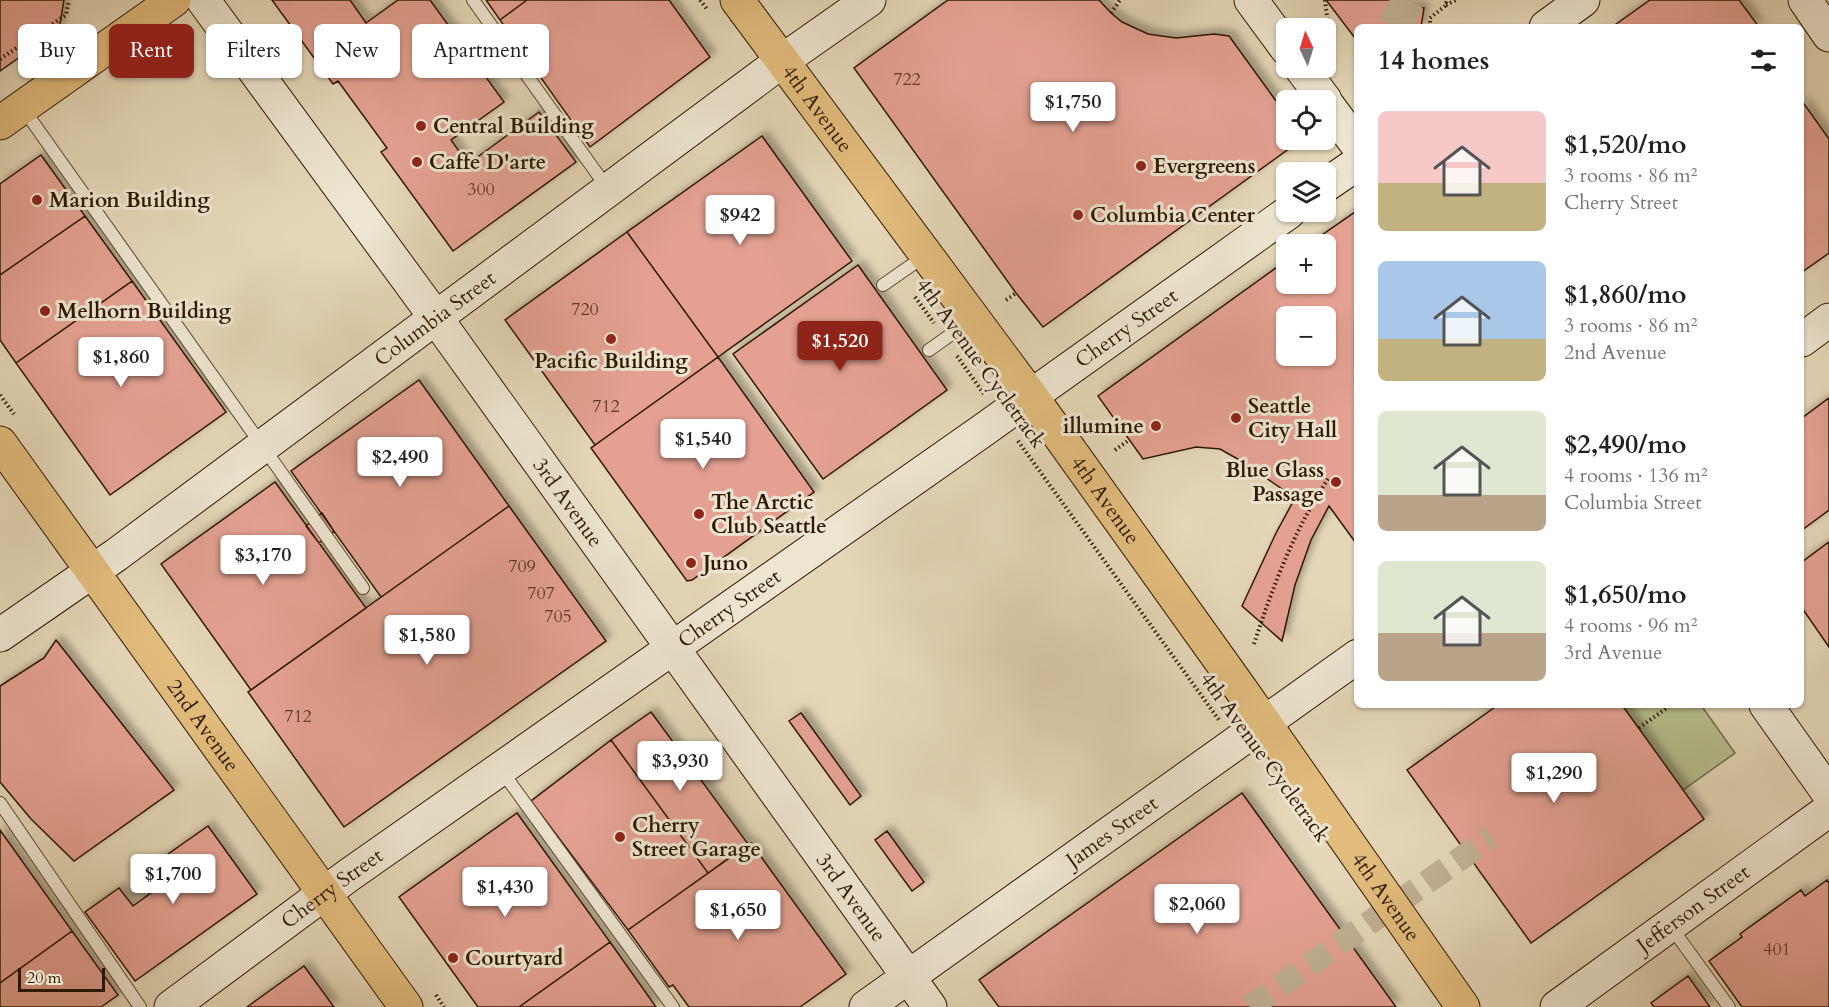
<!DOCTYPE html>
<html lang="en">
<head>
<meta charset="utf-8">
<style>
	:root { --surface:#fff; --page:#f6f6f6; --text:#202124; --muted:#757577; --accent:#8f2418 }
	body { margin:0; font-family:Cardo,serif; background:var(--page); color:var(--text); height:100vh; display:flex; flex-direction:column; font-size:22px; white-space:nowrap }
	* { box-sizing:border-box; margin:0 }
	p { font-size:20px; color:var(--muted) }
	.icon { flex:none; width:33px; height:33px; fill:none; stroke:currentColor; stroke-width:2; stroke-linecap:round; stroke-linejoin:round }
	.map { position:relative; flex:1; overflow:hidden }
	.drawer { position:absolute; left:1354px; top:24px; width:450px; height:684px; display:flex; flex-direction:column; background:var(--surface); border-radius:9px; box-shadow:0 2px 4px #0004 }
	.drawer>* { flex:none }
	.guide { position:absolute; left:18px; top:24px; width:570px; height:54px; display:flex; gap:12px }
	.needle { width:39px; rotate:356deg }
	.tools { position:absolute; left:1276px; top:18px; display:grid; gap:12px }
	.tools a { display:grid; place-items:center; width:60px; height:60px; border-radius:9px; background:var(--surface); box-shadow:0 2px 4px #0004; font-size:30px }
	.scale { position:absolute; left:18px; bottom:15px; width:87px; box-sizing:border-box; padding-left:6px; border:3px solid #2e1901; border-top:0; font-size:16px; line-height:21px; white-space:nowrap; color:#2e1901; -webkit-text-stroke:4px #ede5d0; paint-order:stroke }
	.price { position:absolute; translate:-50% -51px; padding:0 14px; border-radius:6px; background:#fff; color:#222; font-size:20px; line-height:39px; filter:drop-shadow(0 2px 3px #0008) }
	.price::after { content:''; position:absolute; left:50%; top:36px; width:18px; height:14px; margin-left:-9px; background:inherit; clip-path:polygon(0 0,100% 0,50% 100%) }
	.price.selected { background:var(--accent); color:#fff }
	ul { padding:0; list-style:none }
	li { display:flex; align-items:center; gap:18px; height:150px; padding:0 24px }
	li span { display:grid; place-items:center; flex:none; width:168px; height:120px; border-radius:9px; color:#555 }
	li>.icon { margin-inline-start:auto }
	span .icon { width:72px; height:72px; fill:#fffc; stroke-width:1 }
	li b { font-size:26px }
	h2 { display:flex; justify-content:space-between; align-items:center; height:72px; padding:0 24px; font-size:26px }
	.tag { padding:0 21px; border-radius:9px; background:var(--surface); box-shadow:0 2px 4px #0004; font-size:21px; line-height:54px }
	.tag.selected { background:var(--accent); color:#fff }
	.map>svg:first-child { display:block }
	.green { fill:#b6be8d; stroke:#726c47; stroke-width:1.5 }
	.building { fill:#e4a192; stroke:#2e1901; stroke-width:1.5; fill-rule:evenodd; filter:url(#shadow) }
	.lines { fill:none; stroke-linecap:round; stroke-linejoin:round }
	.street-tunnel { stroke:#c0b193; stroke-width:24; stroke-dasharray:24 12; stroke-linecap:butt }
	.highway-tunnel { stroke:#c0b193; stroke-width:33; stroke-dasharray:33 16; stroke-linecap:butt }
	.lane-casing { stroke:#5c482e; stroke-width:14 }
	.secondary-casing { stroke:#2e1901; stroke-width:35 }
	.primary-casing { stroke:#2e1901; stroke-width:35 }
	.path { stroke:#2e1901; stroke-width:4; stroke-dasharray:1.5 3; stroke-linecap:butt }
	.lane { stroke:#ede5d0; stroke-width:12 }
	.secondary { stroke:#ede5d0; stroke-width:33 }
	.primary { stroke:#e2bc7c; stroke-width:33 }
	.poi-dot { fill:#8f2418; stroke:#ede5d0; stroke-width:2 }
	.labels { text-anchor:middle; stroke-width:6; stroke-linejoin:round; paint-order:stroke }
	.number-label { font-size:18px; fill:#5c3b25 }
	.street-label { font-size:21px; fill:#2e1901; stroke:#ede5d0 }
	.poi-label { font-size:21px; font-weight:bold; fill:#2e1901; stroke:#ede5d0; text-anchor:start }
</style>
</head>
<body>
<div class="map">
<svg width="1829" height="1007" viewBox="0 0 1829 1007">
	<defs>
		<filter id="shadow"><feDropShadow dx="5.5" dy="-5.5" stdDeviation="3" flood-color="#0004"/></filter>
	</defs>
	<rect width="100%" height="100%" fill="#e4d7b7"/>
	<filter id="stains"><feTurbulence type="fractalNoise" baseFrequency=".00333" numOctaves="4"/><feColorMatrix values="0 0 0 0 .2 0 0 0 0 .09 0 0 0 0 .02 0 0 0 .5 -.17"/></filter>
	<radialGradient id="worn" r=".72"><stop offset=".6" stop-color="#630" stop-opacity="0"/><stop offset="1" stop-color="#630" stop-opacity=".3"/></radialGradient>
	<!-- green -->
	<path class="green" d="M1622,705H1701L1735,753L1683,790Z"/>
	<!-- building -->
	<path class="building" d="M0,0H64L59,29L0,71Z
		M272,0H350L366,23L398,0H430L504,102L451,140L468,164L539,112L576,162L453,251L381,152L387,148L338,81L333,84Z
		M486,0H527L500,20Z
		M527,0H669L710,57L590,147L500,20Z
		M948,0H1099L1111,13L1122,22L1148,34L1176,38L1214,34L1229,36L1287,116V140H1301L1043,327L1016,293L854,68Z
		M1326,0H1398V4L1424,8L1421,27H1358V42Z
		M1650,0H1739L1759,27H1612Z
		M1802,101L1829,139V253L1802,272Z
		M762,136L852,261L718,357L627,232Z
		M41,155L85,216L0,275V184Z
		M1358,210V546L1329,506L1311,540L1295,585L1282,641L1242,606L1276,533L1295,498L1243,462L1220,449L1196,447L1143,459L1098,396L1287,260V284H1326V244H1309ZM1287,316H1326V356H1287Z
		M85,216L132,281L16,363L0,340V275Z
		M627,232L718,357L595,445L505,320Z
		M858,265L947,390L823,479L733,354Z
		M132,281L226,412L110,495L16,363Z
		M718,357L814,492L692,580L687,581L591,448Z
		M419,380L509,506L381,597L291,471Z
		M1829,398V510L1802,530V418Z
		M275,482L366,608L251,690L161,564Z
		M509,506L606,641L344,827L248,692Z
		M322,513L334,531L319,543L306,526Z
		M1829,542V647L1802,608V562Z
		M56,640L174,790L74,861L31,819L0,782V686L44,658Z
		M1498,705H1622L1704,819L1531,943L1407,770Z
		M651,712L748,844L708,873L611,740Z
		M801,713L861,796L850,805L789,721Z
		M611,740L708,873L628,930L531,801Z
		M1242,793L1396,1007H999L979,980Z
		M517,813L610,942L519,1007H478L399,897Z
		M208,826L257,894L135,981L85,912L119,888L133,906L167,881L154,864Z
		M0,830L72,931L0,983Z
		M887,831L924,882L912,891L875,840Z
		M751,843L846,974L800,1007H689L673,985L669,987L628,930Z
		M1827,880L1829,883V1007H1742L1709,961L1742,937L1740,934L1801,890L1805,896Z
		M72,931L118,995L101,1007H0V983Z
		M610,942L656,1007H519L551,984Z
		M304,966L334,1007H247Z
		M1688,976L1710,1007H1654L1651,1003Z"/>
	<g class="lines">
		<!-- street-tunnel -->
		<path class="street-tunnel" d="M1250,1007L1491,837"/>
		<!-- highway-tunnel -->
		<path class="highway-tunnel" d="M1394,27L1408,0"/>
		<!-- lane casing -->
		<g class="lane-casing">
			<path id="lane" d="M473,0L608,189
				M22,107L363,588
				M883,285L926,255
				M929,350L973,319
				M501,770L673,1007
				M0,803L140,1007
				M1671,927L1729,1007"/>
		</g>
		<!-- secondary casing -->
		<g class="secondary-casing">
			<g id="secondary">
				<path id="s1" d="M203,0L436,318L930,1007"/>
				<path d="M1251,0L1287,49"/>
				<path d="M1805,0L1829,35"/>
				<path d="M1546,27L1583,0"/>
				<path d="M1301,68L1325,100"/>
				<path d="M1326,103L1358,146"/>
				<path d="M1326,185L1358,163"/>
				<path d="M1802,340L1829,320"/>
				<path id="s2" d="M0,635L116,555L782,61L869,0"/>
				<path d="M1766,705L1829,794"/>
				<path id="s3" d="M171,1007L349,875L982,431L1289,212"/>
				<path id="s4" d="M866,1007L1358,656"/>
				<path id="s5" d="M1557,1007L1829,810"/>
			</g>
		</g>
		<!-- primary casing -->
		<g class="primary-casing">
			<g id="primary">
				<path id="s6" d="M737,0L1031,396L1240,688L1463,1007"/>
				<path d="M0,123L174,0"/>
				<path id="s7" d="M0,443L406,1007"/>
			</g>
		</g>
		<!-- path -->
		<path class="path" d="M700,0L707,9
			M1325,0L1329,33
			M1446,5L1456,0
			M1111,13L1120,0
			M1430,27V18L1445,6L1447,0
			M0,59L66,15L69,0
			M915,297L934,323
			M1006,300L1016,293
			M957,356L984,394
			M0,395L14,414
			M1018,441L1219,720
			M1115,450L1129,440
			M1802,613L1804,611
			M1254,644C1273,586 1294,530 1328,479
			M1639,728L1671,705
			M436,995L444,1007"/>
		<!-- lane -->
		<use href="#lane" class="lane"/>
		<!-- secondary -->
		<use href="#secondary" class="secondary"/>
		<!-- primary -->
		<use href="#primary" class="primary"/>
	</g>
	<!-- markers -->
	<g class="poi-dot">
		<circle cx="421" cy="126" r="6"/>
		<circle cx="417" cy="162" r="6"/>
		<circle cx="1141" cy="166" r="6"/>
		<circle cx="37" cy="200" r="6"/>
		<circle cx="1078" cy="215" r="6"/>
		<circle cx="45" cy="311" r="6"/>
		<circle cx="611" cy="339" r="6"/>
		<circle cx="1236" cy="418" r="6"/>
		<circle cx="1156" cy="426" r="6"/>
		<circle cx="1336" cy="482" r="6"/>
		<circle cx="699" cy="514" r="6"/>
		<circle cx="691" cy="563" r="6"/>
		<circle cx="620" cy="837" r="6"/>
		<circle cx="453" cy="958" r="6"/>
	</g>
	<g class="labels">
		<!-- number labels -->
		<g class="number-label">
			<text x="907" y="85">722</text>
			<text x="481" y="195">300</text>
			<text x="585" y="315">720</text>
			<text x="606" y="412">712</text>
			<text x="522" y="572">709</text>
			<text x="541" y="599">707</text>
			<text x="558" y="622">705</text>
			<text x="298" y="722">712</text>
			<text x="1777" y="955">401</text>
		</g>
		<!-- street labels -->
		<g class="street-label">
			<text dy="7" stroke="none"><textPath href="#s6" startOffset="135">4th Avenue</textPath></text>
			<text dy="7" stroke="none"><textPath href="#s2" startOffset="538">Columbia Street</textPath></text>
			<text dy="7" stroke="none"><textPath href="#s3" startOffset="1172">Cherry Street</textPath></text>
			<text transform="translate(981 363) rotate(54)" y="7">4th Avenue Cycletrack</text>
			<text dy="7" stroke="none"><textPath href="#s6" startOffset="621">4th Avenue</textPath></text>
			<text dy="7" stroke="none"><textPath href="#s1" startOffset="621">3rd Avenue</textPath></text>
			<text dy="7" stroke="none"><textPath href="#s3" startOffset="686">Cherry Street</textPath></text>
			<text dy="7" stroke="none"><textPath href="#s7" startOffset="348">2nd Avenue</textPath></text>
			<text transform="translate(1265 757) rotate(54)" y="7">4th Avenue Cycletrack</text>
			<text dy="7" stroke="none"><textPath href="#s4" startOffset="302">James Street</textPath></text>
			<text dy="7" stroke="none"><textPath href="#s3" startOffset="200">Cherry Street</textPath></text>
			<text dy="7" stroke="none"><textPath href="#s1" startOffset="1107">3rd Avenue</textPath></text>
			<text dy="7" stroke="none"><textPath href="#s6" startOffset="1107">4th Avenue</textPath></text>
			<text dy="7" stroke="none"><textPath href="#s5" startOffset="168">Jefferson Street</textPath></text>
		</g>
		<!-- poi labels -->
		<g class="poi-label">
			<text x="433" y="133">Central Building</text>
			<text x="429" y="169">Caffe D'arte</text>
			<text x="1153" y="173">Evergreens</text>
			<text x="49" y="207">Marion Building</text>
			<text x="1090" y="222">Columbia Center</text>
			<text x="57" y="318">Melhorn Building</text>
			<text x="611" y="368" text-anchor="middle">Pacific Building</text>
			<text x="1248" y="413">Seattle<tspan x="1248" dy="24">City Hall</tspan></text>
			<text x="1144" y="433" text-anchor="end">illumine</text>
			<text x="1324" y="477" text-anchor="end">Blue Glass<tspan x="1324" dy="24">Passage</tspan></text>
			<text x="711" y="509">The Arctic<tspan x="711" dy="24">Club Seattle</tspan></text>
			<text x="703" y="570">Juno</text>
			<text x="632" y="832">Cherry<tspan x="632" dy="24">Street Garage</tspan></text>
			<text x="465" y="965">Courtyard</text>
		</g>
	</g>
	<rect width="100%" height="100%" filter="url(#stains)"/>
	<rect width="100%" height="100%" fill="url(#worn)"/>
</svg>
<div class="tools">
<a><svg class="needle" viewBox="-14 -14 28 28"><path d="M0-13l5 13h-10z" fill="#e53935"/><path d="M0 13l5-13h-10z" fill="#757577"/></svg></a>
<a><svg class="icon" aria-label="locate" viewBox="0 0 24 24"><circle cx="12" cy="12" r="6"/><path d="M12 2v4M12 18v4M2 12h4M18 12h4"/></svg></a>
<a><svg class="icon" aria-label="layers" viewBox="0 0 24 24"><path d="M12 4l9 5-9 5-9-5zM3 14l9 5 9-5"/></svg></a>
<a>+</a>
<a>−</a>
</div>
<div class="scale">20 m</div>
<b class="price" style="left:1073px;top:133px">$1,750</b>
<b class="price" style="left:740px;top:246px">$942</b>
<b class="price selected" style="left:840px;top:372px">$1,520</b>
<b class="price" style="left:121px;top:388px">$1,860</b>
<b class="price" style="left:703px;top:470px">$1,540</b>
<b class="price" style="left:400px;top:488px">$2,490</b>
<b class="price" style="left:263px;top:586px">$3,170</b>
<b class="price" style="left:427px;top:666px">$1,580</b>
<b class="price" style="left:680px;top:792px">$3,930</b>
<b class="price" style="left:1554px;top:804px">$1,290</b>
<b class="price" style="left:173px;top:905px">$1,700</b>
<b class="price" style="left:505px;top:918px">$1,430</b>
<b class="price" style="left:1197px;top:935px">$2,060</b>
<b class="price" style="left:738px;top:941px">$1,650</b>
<div class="guide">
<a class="tag">Buy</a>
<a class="tag selected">Rent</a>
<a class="tag">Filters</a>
<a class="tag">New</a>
<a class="tag">Apartment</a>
</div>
<section class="drawer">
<h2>14 homes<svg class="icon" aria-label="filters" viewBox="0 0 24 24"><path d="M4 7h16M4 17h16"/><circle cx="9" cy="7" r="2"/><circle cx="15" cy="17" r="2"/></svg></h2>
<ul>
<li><span style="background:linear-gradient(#f6c9c9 60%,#c2b280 0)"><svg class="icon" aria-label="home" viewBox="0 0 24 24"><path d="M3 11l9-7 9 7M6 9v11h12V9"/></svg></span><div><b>$1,520/mo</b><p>3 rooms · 86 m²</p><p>Cherry Street</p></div></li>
<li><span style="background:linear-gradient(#a9c7e8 65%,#c2b280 0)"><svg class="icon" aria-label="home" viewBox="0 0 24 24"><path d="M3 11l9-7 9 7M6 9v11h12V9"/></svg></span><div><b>$1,860/mo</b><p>3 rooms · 86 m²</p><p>2nd Avenue</p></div></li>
<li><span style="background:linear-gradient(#dfe7d0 70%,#b9a48a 0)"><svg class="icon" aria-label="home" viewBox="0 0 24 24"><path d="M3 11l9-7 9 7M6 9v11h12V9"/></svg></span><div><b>$2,490/mo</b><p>4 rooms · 136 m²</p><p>Columbia Street</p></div></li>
<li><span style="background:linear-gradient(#dfe7d0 60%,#b9a48a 0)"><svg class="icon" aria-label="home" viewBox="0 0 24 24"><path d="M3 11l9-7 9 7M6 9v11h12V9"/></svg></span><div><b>$1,650/mo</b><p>4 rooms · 96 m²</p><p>3rd Avenue</p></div></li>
</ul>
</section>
</div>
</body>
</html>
